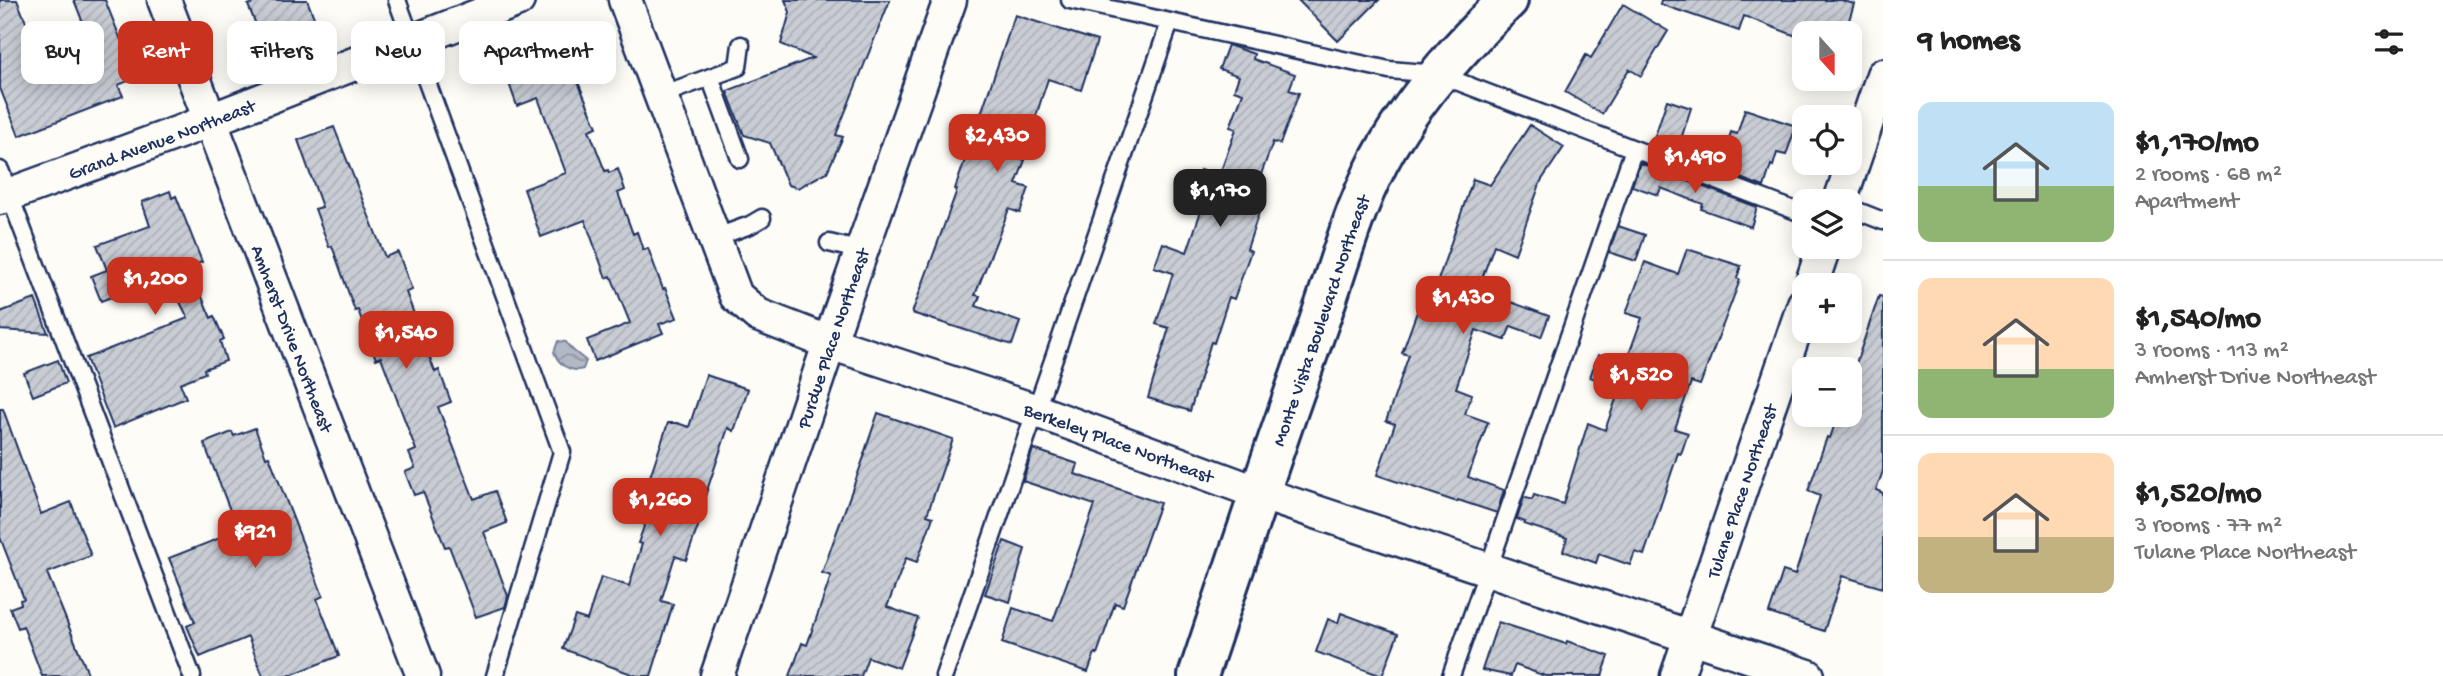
<!DOCTYPE html>
<html lang="en">
<head>
<meta charset="utf-8">
<style>
	:root { --surface:#fff; --page:#f2f2f2; --text:#222; --muted:#767676; --line:#e0e0e0; --accent:#c8321e }
	body { margin:0; font-family:"Gochi Hand",sans-serif; background:var(--page); color:var(--text); height:100vh; display:flex; flex-direction:column; font-size:26px; white-space:nowrap }
	* { box-sizing:border-box; margin:0 }
	p { font-size:23px; color:var(--muted) }
	.icon { flex:none; width:38px; height:38px; fill:none; stroke:currentColor; stroke-width:2; stroke-linecap:round; stroke-linejoin:round }
	.map { position:relative; flex:1; overflow:hidden }
	.side { display:flex; flex-direction:column; background:var(--surface); width:560px }
	.side>* { flex:none }
	.banner { position:absolute; left:21px; top:21px; width:665px; height:63px; display:flex; gap:14px }
	.needle { width:46px; rotate:159deg }
	.tools { position:absolute; left:1792px; top:21px; display:grid; gap:14px }
	.tools a { display:grid; place-items:center; width:70px; height:70px; border-radius:14px; background:var(--surface); box-shadow:0 4px 18px #0003; font-size:35px }
	.price { position:absolute; translate:-50% -60px; padding:0 16px; border-radius:14px; background:var(--accent); color:#fff; font-size:23px; line-height:46px; filter:drop-shadow(0 2px 4px #0008) }
	.price::after { content:''; position:absolute; left:50%; top:42px; width:21px; height:16px; margin-left:-10px; background:inherit; clip-path:polygon(0 0,100% 0,50% 100%) }
	.price.on { background:#222; color:#fff }
	ul { padding:0; list-style:none }
	li { display:flex; align-items:center; gap:21px; height:175px; padding:0 35px }
	li+li { border-top:2px solid var(--line) }
	li span { display:grid; place-items:center; flex:none; width:196px; height:140px; border-radius:14px; color:#555 }
	li>.icon { margin-inline-start:auto }
	span .icon { width:84px; height:84px; fill:#fffc; stroke-width:1 }
	li b { font-size:30px }
	h2 { display:flex; justify-content:space-between; align-items:center; height:84px; padding:0 35px; font-size:30px }
	.pill { padding:0 24px; border-radius:14px; background:var(--surface); box-shadow:0 4px 18px #0003; font-size:24px; line-height:63px }
	.pill.on { background:var(--accent); color:#fff }
	main { display:flex; flex:1; min-height:0 }
	.map>svg:first-child { display:block }
	.water { fill:url(#water-waves); stroke:#76819c; stroke-width:2 }
	.building { fill:url(#building-hatch); stroke:#1b2f5e; stroke-width:2 }
	.lines { fill:none; stroke-linecap:round; stroke-linejoin:round }
	.service-casing { stroke:#1b2f5e; stroke-width:21 }
	.minor-casing { stroke:#1b2f5e; stroke-width:37 }
	.tertiary-casing { stroke:#1b2f5e; stroke-width:44 }
	.service { stroke:#fdfcf7; stroke-width:16 }
	.minor { stroke:#fdfcf7; stroke-width:32 }
	.tertiary { stroke:#fdfcf7; stroke-width:38 }
	.labels { text-anchor:middle; stroke-width:7; stroke-linejoin:round; paint-order:stroke }
	.street-label { font-size:19px; fill:#1b2f5e; stroke:#fdfcf7 }
</style>
</head>
<body>
<main>
<div class="map">
<svg width="1883" height="676" viewBox="0 0 1883 676">
	<defs>
		<pattern id="water-waves" width="16" height="10" patternUnits="userSpaceOnUse" patternTransform="scale(1.75)"><rect width="16" height="10" fill="#b3b8c5"/><path d="M0 5q4-4 8 0t8 0" fill="none" stroke="#9196a3"/></pattern>
		<pattern id="building-hatch" width="6" height="6" patternUnits="userSpaceOnUse" patternTransform="scale(1.75)"><rect width="6" height="6" fill="#c9ccd3"/><path d="M-1 1l2-2M0 6l6-6M5 7l2-2" fill="none" stroke="#acb0b8"/></pattern>
	</defs>
	<rect width="100%" height="100%" fill="#fdfcf7"/>
	<filter id="ink" filterUnits="userSpaceOnUse"><feTurbulence type="fractalNoise" baseFrequency=".0143" numOctaves="2"/><feDisplacementMap in="SourceGraphic" scale="14" xChannelSelector="R" yChannelSelector="G"/><feConvolveMatrix kernelMatrix="1 2 1 2 8 2 1 2 1" color-interpolation-filters="sRGB"/></filter>
	<g filter="url(#ink)">
		<!-- water -->
		<path class="water" d="M558,341L566,342C571,351 579,354 586,361L583,369C570,373 558,364 554,352Z"/>
		<!-- building -->
		<path class="building" d="M0,0H17L40,57L89,38L74,0H105L136,78L118,85L123,96L19,136L0,88Z
			M261,0H307L317,25L300,31L302,35L266,49L248,5Z
			M785,0H890L836,135L843,137L827,172L798,188L788,185L770,143L744,135L727,91L813,58L781,44L790,12Z
			M1298,0H1379L1338,41Z
			M1661,0H1841L1854,4L1845,33H1804V39L1744,16L1739,31L1660,4Z
			M1623,4L1668,31L1641,76L1629,69L1602,114L1565,92L1586,55L1591,58Z
			M1015,15L1097,41L1081,90L1048,79L1022,159L1025,160L1016,184L1029,188L1020,213L1009,209L975,295L980,296L976,306L1020,322L1012,345L912,313L957,190L955,189Z
			M1228,45L1254,54L1253,59L1295,74L1289,90L1299,93L1280,144L1273,142L1256,188L1266,191L1247,249L1251,251L1234,299L1229,297L1214,343L1211,342L1190,411L1148,398L1169,328L1156,324L1173,273L1154,267L1163,243L1187,252L1202,208L1189,204L1200,170L1219,176L1236,129L1230,127L1243,93L1234,90L1239,76L1219,69Z
			M564,49L597,127L589,130L605,171L608,170L609,173L618,169L625,190L618,193L633,234L637,232L643,250L648,248L663,289L665,288L677,318L659,324L663,333L595,361L587,340L630,323L611,276L606,278L585,220L541,237L524,189L566,173L538,98L517,106L504,69L555,50L556,52Z
			M1667,100L1691,108L1682,136L1726,150L1731,132L1737,134L1745,109L1796,126L1786,155L1777,153L1773,166L1771,165L1764,187L1652,145Z
			M1530,125L1564,147L1541,181L1515,254L1494,245L1478,290L1549,316L1541,337L1511,326L1505,340L1476,330L1456,388L1472,394L1465,414L1488,422L1468,477L1504,490L1497,513L1458,500L1457,502L1377,475L1395,424L1386,421L1409,355L1402,353L1418,309L1427,312L1473,179L1490,185Z
			M334,127L385,257L398,252L412,290L406,292L435,372L439,370L451,402L438,407L474,499L495,491L507,523L484,532L508,596L505,607L476,617L449,546L445,547L423,492L414,495L405,472L415,468L409,453L416,450L381,357L376,359L358,310L355,311L332,246L329,247L315,209L322,207L298,140Z
			M1640,163L1757,207L1751,227L1701,209L1703,204L1661,188L1658,195L1632,186Z
			M170,191L172,198L176,196L202,262L189,267L211,318L214,316L224,339L220,341L226,361L204,369L205,373L180,383L186,398L113,428L86,358L188,318L167,276L101,301L91,276L107,270L97,245L150,226L142,202Z
			M1618,226L1645,235L1636,261L1609,252Z
			M1687,249L1741,266L1737,278L1740,280L1700,385L1691,382L1675,429L1688,433L1681,454L1678,453L1644,555L1635,552L1630,565L1599,554L1596,563L1563,551L1567,538L1524,524L1525,522L1517,519L1524,497L1532,500L1534,495L1563,504L1588,423L1605,430L1620,388L1590,377L1598,355L1625,365L1642,318L1626,313L1645,262L1678,274Z
			M1879,296L1883,297V471L1876,490L1883,493V588L1842,576L1824,631L1769,613L1783,571L1795,575L1820,496L1808,491L1827,437L1830,438L1838,415H1850V381Z
			M35,299L48,333L0,330V312Z
			M58,360L66,383L33,396L24,373Z
			M706,375L748,389L734,431L728,428L697,520L700,521L686,560L675,556L661,601L673,604L651,676H637L563,649L575,616L587,620L601,577L629,586L642,544L638,543L647,518L637,515L668,423H677L689,427Z
			M0,409H3L41,514L71,502L91,556L47,573L89,676H42L23,626L18,628L10,608L21,604L20,600L24,599L0,537Z
			M878,413L953,439L927,515L933,517L917,562L906,558L887,607L918,618L899,668L868,657L861,676H790L802,643L807,645L831,576L822,573L865,454H864Z
			M255,428L266,457L269,456L323,596L317,599L339,656L288,676H263L248,637L200,657L187,626L195,622L169,558L238,531L204,443L232,432L234,436Z
			M1033,449L1078,464L1075,474L1160,503L1123,606L1115,603L1097,654L1095,653L1088,672L1002,643L1013,608L1053,621L1095,505L1023,481Z
			M1004,541L1025,549L1010,602L985,594Z
			M1341,613L1398,634L1382,676L1316,652L1328,619L1338,623Z
			M1498,622L1566,644L1567,641L1609,656L1602,676H1545L1515,665L1511,676L1482,670Z"/>
		<g class="lines">
			<!-- service casing -->
			<g class="service-casing">
				<path id="service" d="M397,0L562,452L495,676
					M1070,0L1389,70L1438,74L1804,214
					M710,77L740,159
					M661,95L738,67L741,45
					M0,170L192,676
					M1850,208L1883,221
					M714,238L750,225L762,218
					M829,243L862,251
					M944,676L1170,22
					M1451,676L1634,149"/>
			</g>
			<!-- minor casing -->
			<g class="minor-casing">
				<g id="minor">
					<path id="s1" d="M164,0L423,676"/>
					<path id="s2" d="M625,0L736,296L758,315L830,343L1034,410L1259,493L1808,676"/>
					<path id="s3" d="M0,198L185,130L518,0"/>
					<path d="M1840,201L1883,75"/>
					<path d="M1811,285L1824,247"/>
					<path id="s4" d="M717,676L839,315L950,0"/>
					<path id="s5" d="M1677,676L1804,304"/>
				</g>
			</g>
			<!-- tertiary casing -->
			<g class="tertiary-casing">
				<g id="tertiary">
					<path id="s6" d="M1198,676C1237,558 1277,441 1318,325C1339,266 1355,201 1387,147C1420,91 1462,45 1508,0"/>
				</g>
			</g>
			<!-- service -->
			<use href="#service" class="service"/>
			<!-- minor -->
			<use href="#minor" class="minor"/>
			<!-- tertiary -->
			<use href="#tertiary" class="tertiary"/>
		</g>
	</g>
	<g class="labels">
		<!-- street labels -->
		<g class="street-label">
			<text dy="7" stroke="none"><textPath href="#s3" startOffset="172">Grand Avenue Northeast</textPath></text>
			<text dy="7" stroke="none"><textPath href="#s6" startOffset="376">Monte Vista Boulevard Northeast</textPath></text>
			<text dy="7" stroke="none"><textPath href="#s4" startOffset="357">Purdue Place Northeast</textPath></text>
			<text dy="7" stroke="none"><textPath href="#s1" startOffset="362">Amherst Drive Northeast</textPath></text>
			<text dy="7" stroke="none"><textPath href="#s2" startOffset="728">Berkeley Place Northeast</textPath></text>
			<text dy="7" stroke="none"><textPath href="#s5" startOffset="196">Tulane Place Northeast</textPath></text>
		</g>
	</g>
</svg>
<div class="tools">
<a><svg class="needle" viewBox="-14 -14 28 28"><path d="M0-13l5 13h-10z" fill="#e53935"/><path d="M0 13l5-13h-10z" fill="#767676"/></svg></a>
<a><svg class="icon" aria-label="locate" viewBox="0 0 24 24"><circle cx="12" cy="12" r="6"/><path d="M12 2v4M12 18v4M2 12h4M18 12h4"/></svg></a>
<a><svg class="icon" aria-label="layers" viewBox="0 0 24 24"><path d="M12 4l9 5-9 5-9-5zM3 14l9 5 9-5"/></svg></a>
<a>+</a>
<a>−</a>
</div>
<b class="price" style="left:997px;top:174px">$2,430</b>
<b class="price" style="left:1695px;top:195px">$1,490</b>
<b class="price on" style="left:1220px;top:229px">$1,170</b>
<b class="price" style="left:155px;top:317px">$1,200</b>
<b class="price" style="left:1463px;top:336px">$1,430</b>
<b class="price" style="left:406px;top:371px">$1,540</b>
<b class="price" style="left:1641px;top:413px">$1,520</b>
<b class="price" style="left:660px;top:538px">$1,260</b>
<b class="price" style="left:255px;top:570px">$921</b>
<div class="banner">
<a class="pill">Buy</a>
<a class="pill on">Rent</a>
<a class="pill">Filters</a>
<a class="pill">New</a>
<a class="pill">Apartment</a>
</div>
</div>
<section class="side">
<h2>9 homes<svg class="icon" aria-label="filters" viewBox="0 0 24 24"><path d="M4 7h16M4 17h16"/><circle cx="9" cy="7" r="2"/><circle cx="15" cy="17" r="2"/></svg></h2>
<ul>
<li><span style="background:linear-gradient(#bfe0f5 60%,#8fb573 0)"><svg class="icon" aria-label="home" viewBox="0 0 24 24"><path d="M3 11l9-7 9 7M6 9v11h12V9"/></svg></span><div><b>$1,170/mo</b><p>2 rooms · 68 m²</p><p>Apartment</p></div></li>
<li><span style="background:linear-gradient(#ffd9b3 65%,#8fb573 0)"><svg class="icon" aria-label="home" viewBox="0 0 24 24"><path d="M3 11l9-7 9 7M6 9v11h12V9"/></svg></span><div><b>$1,540/mo</b><p>3 rooms · 113 m²</p><p>Amherst Drive Northeast</p></div></li>
<li><span style="background:linear-gradient(#ffd9b3 60%,#c2b280 0)"><svg class="icon" aria-label="home" viewBox="0 0 24 24"><path d="M3 11l9-7 9 7M6 9v11h12V9"/></svg></span><div><b>$1,520/mo</b><p>3 rooms · 77 m²</p><p>Tulane Place Northeast</p></div></li>
</ul>
</section>
</main>
</body>
</html>
